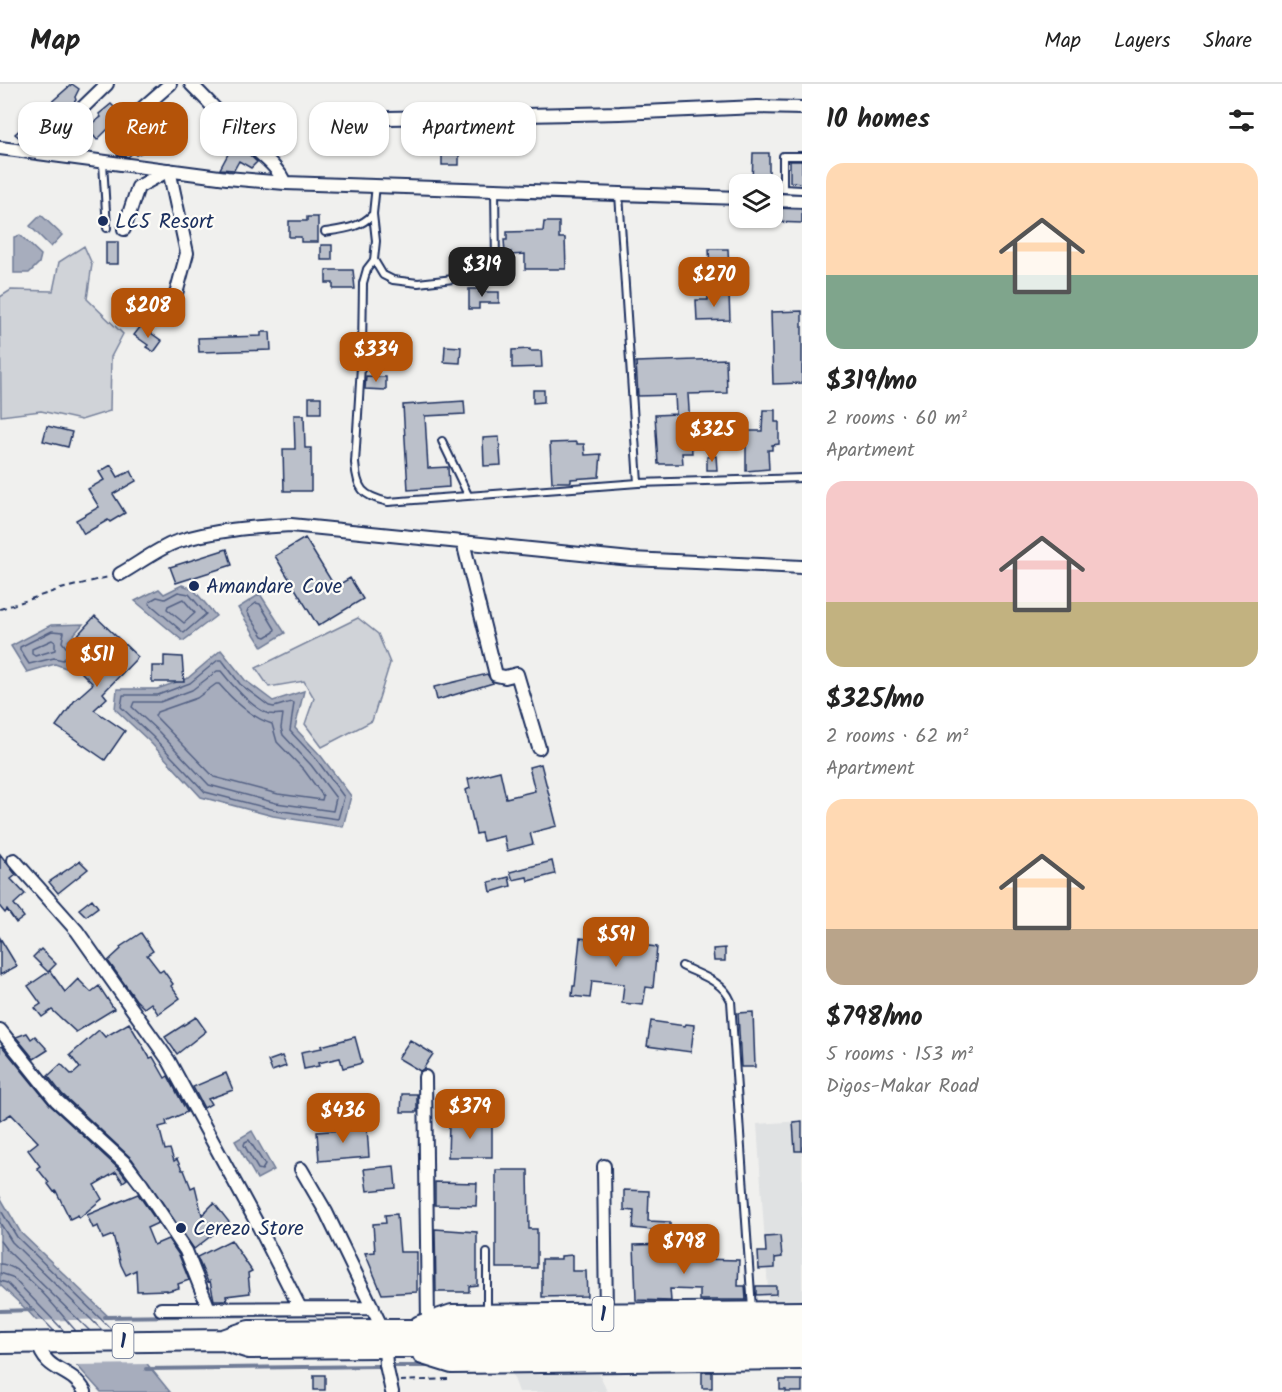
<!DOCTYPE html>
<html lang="en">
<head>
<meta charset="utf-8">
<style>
	:root { --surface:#fff; --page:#f6f6f6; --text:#222; --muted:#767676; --line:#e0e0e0; --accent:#b45309 }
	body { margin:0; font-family:Kalam,sans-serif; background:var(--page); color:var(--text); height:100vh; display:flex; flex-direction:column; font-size:22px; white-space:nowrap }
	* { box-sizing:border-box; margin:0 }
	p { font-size:20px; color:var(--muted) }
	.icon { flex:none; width:33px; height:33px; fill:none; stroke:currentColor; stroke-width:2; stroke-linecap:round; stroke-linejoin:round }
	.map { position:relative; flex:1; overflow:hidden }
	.side { display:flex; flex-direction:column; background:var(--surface); width:480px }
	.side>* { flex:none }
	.top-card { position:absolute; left:18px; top:18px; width:570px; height:54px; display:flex; gap:12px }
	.buttons { position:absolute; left:729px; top:90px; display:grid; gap:12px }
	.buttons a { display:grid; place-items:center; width:54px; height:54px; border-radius:12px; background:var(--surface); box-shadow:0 2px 4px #0004; font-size:30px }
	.price { position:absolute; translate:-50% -51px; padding:0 14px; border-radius:12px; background:var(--accent); color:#fff; font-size:20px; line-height:39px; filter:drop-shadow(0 2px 3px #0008) }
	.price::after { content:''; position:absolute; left:50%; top:36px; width:18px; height:14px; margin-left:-9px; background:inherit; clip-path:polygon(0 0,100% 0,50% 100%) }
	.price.current { background:#222; color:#fff }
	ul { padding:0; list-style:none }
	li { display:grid; align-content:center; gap:12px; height:318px; padding:0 24px }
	li span { display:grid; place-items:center; height:186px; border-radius:18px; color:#555 }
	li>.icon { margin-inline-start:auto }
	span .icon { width:108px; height:108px; fill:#fffc; stroke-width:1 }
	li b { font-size:26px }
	h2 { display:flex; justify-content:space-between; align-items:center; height:72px; padding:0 24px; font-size:26px }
	.tag { padding:0 21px; border-radius:18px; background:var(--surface); box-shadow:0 2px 4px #0004; font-size:21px; line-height:54px }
	.tag.current { background:var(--accent); color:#fff }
	header { display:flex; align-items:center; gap:36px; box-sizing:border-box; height:84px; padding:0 30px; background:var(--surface); border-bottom:2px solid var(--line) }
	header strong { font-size:28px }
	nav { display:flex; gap:33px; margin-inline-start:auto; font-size:21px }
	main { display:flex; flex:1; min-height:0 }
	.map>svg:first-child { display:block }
	.built { fill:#e0e2e3 }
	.green { fill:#d0d3d8; stroke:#76819b; stroke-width:1.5 }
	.water { fill:#a7adbd; stroke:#6f7b97; stroke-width:1.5 }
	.pier { fill:#f0f0ee }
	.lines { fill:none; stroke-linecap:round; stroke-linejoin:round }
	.shore { stroke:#536184; stroke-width:1.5 }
	.stream { stroke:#6f7b97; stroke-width:4 }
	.building { fill:#bbc0ca; stroke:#1b2f5e; stroke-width:1.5 }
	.service-casing { stroke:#1b2f5e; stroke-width:10 }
	.minor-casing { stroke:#1b2f5e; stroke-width:16 }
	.primary-casing { stroke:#1b2f5e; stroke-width:24 }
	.path { stroke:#1b2f5e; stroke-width:2; stroke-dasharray:6 4.5; stroke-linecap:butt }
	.service { stroke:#fdfcf7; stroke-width:6 }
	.minor { stroke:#fdfcf7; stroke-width:12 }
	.primary { stroke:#fdfcf7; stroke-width:20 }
	.poi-dot { fill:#1b2f5e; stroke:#fdfcf7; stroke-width:2 }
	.labels { text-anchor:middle; stroke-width:4.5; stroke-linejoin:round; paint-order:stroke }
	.shield { fill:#fdfcf7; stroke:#5f6c8c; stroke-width:1.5 }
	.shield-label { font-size:20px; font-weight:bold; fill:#1b2f5e }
	.poi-label { font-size:21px; fill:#1b2f5e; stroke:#fdfcf7; text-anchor:start }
</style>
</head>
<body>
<header>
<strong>Map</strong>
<nav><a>Map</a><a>Layers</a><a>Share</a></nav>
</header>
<main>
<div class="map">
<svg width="802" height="1308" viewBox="0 0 802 1308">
	<rect width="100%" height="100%" fill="#f0f0ee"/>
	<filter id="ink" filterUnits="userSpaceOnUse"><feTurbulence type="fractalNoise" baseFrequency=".0167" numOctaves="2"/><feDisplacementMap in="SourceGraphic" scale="12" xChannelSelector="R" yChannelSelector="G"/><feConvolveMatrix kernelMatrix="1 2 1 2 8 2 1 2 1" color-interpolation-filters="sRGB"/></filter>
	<g filter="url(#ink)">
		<!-- built -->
		<path class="built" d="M802,1037V1221H769L757,1040Z
			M599,1288L607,1308H519L512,1289Z"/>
		<!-- green -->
		<path class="green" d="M84,162L92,180L87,215L123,250L111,273L110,327L81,336L41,327L1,332L0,213L11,206L53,207L59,178Z
			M358,534L378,550L390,579L372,637L322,663L305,640L314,614L304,597L269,603L256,584Z"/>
		<!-- water -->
		<path class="water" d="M41,131L62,151L51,163L30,142Z
			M20,151L41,171L39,179L29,189H14V153Z
			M182,501L193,505L216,532L183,557L135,517L159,505L164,510Z
			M260,510L285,549L262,563L238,524Z
			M83,540L68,557L80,568L69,579L74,587L55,580L27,588L11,562L51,541Z
			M221,566L245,596L273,617L304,607L295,644L321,672L351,712L343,743L273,732L201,713L149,657L115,625L117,605H157L188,594Z
			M252,1047L274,1086L257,1095L235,1057Z
			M0,1113L21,1149L109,1233L170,1308H101L27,1226L0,1201Z"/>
		<!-- pier -->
		<path class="pier" d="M114,1235L150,1280L73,1281L32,1237Z"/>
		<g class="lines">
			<!-- shore -->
			<path class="shore" d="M178,508L189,510L206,530L184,549L149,519L150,517L157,513L165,515Z
				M183,515L195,529L184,539L167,525L168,522Z
				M256,519L260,520L275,545L274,548L266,553L263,552L247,528L248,525Z
				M52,547L64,548L62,558L69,567V570L63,576L54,574L29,580L20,566V563Z
				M52,556L55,558V566L35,572L32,570V565Z
				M218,576H222L240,600L269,622L274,623L291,618L294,619L290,647L317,676L344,713L338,735L275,726L205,708L153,653L121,623L123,611H158L190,599Z
				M217,587H221C231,600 253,625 269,630C274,631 279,630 283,630L281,644L283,651L311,681L336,714L333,727L276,719L209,701L159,648L132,623L134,618H160L192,606Z
				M216,600H219C233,616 252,634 272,640L277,658L304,686L323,712L322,716L278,710L214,693L155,632L157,628L197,614Z
				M249,1056L265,1081L262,1086L258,1085L244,1061L245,1058Z
				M0,1125L17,1153L112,1246
				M0,1139L12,1158L102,1246
				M0,1157L6,1165L90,1247
				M0,1180C25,1181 59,1229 76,1247
				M0,1189L12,1193L64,1247
				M0,1197L7,1199L54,1247"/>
			<!-- stream -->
			<path class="stream" d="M0,1227L32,1226
				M105,1233L331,1230
				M392,1282H429
				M146,1285L379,1282"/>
		</g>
		<!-- building -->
		<path class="building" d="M72,0L79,5L75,13L76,16L45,49L32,48L23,57L15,50Z
			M111,20L122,31L97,56L87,44L101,33L99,30Z
			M158,24L168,36L159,43L161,45L141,62L145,67L136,71L134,68L128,73L118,71L112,64L147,36L145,33Z
			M261,34L270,46L263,52L253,40Z
			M448,51H459V81H442V66H446V56H448Z
			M235,57L257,78L251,84L239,77L234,86L220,85Z
			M753,69H769V100H752Z
			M790,77H802V99L790,98Z
			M772,124L802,125V139L772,138Z
			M307,133H318V158H301V153H289V137H307Z
			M544,138H559V154H565L566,185H525V170L511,171V168L505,169L504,156H507V148L543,147Z
			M106,158H118V180H106Z
			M321,161H332V176H321Z
			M709,165H728L729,186H710Z
			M326,186H353L355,205H333V199H326Z
			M469,205H479V208H499V219H479V225H469Z
			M708,210H729L730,236L697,237L696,216H708Z
			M802,227V299L773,300L771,228Z
			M141,242L162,257L154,268L146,263L148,261L134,251Z
			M261,248H270L271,266L199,268L198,254L261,252Z
			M445,262L461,263L460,279L444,278Z
			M530,265V267H541L542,283L512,284V266Z
			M726,275L727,309L688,310L692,369H682L683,380H658L655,331L676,330L675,311L638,312L636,278Z
			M366,292L386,293V306L365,305Z
			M533,306H544V318L533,319Z
			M309,313H321V329H309Z
			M464,317L465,330L425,332L428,384L448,383L449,403L408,406L403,321Z
			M763,326H775V338H779V360L772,361V366H768L769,385L746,387V347H762Z
			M294,331H304L305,364H311V407H284L283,365H295Z
			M47,342L72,348L68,363L43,357Z
			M499,353L501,381L484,382L483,354Z
			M577,358V360H584L585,371L601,370L599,393L571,395V398H552L550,359Z
			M716,372L717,386H707V373Z
			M111,381L118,393L131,387L136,397L113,410L125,429L110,438L108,436L84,450L76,436L99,423L88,405L104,396L99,388Z
			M305,454L335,503L350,494L363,515L318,542L275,472Z
			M227,465L232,481L176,499L170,483Z
			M95,532L138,573L103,609L107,614L94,626L125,647L105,676L56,642L75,616L93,600L73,580L84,568L72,557Z
			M164,572L182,573L184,598H152V582H164Z
			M487,590L493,599L437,616L434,603Z
			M541,680L557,742L530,749L533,760L507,767L504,752L483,757L481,749L476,750L466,706L470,704L468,695L500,687L506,714L535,707L529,683Z
			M0,770L16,791L11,795L25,810L14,820L24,833L16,839L7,826L5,829L0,823Z
			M80,777L88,785L58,809L49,798Z
			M552,777L555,790L528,797L527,793L513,796L510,788Z
			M509,793L511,802L491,808L489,798Z
			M92,815L98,823L86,832L79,825Z
			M141,849L153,867L147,871L160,888L163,886L173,900L171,902L180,914L158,930L151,919L144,924L136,916L108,877L121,865L120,863Z
			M0,854L17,882L0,891Z
			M580,854L657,863L653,904L646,903L643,921L622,919L624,900L592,897L590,914L572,912L573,902H575Z
			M725,864V877H714L713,865Z
			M41,865L56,880L48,888L33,873Z
			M50,887L65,908L78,895L91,908L99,902L114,925L76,948L52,926L42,933L35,924L41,920L28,902Z
			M753,928L755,983H741L738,929Z
			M196,933L206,947L177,970L165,953Z
			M651,937L685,942L686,940L694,941L691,968L647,962Z
			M129,939L150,974L153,973L165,994L168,992L187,1028L166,1037L167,1041L159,1043L165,1066L170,1065L174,1077L177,1075L182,1086H184L191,1104L195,1102L202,1131L214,1119L229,1138L194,1165L132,1075L62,1010L48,992L61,980L72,991L80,984L70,971L99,946L105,953Z
			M27,949L31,955L35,952L48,966L34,975L16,953Z
			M355,953L362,979L343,984L340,974L318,979L319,982L304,985L301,968L322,964L321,962Z
			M410,956L433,970L423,985L420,987L398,974Z
			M2,962L50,1021L120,1086L127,1095L123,1098L116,1088L94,1101L102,1115L79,1134L78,1131L70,1135L56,1107L54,1108L48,1100L49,1099L37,1084L40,1082L28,1066L38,1058L11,1030L0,1037V963Z
			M282,972L286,982L272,987L268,977Z
			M226,989L233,1006L208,1015L211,1020L204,1024L193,1003Z
			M402,1010H417V1028H401Z
			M802,1037V1067H795L793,1038Z
			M449,1039L492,1040V1073H448Z
			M367,1044L369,1073L319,1077L317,1048Z
			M394,1082L396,1104L367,1107L364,1085Z
			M496,1086H528L529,1145H537V1184H496Z
			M435,1098L477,1099L476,1122L435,1121Z
			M624,1106L649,1107L648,1137L670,1138V1148L633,1144L634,1127L624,1126Z
			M138,1110L158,1139L147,1144L154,1161L168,1155L179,1171L189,1196L178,1200L179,1204L167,1207V1206L137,1207L136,1186L126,1191L121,1181L113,1151L103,1155L98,1142L93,1144L87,1131Z
			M397,1130L400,1168H417V1208L382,1210L365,1169L375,1168L373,1140L386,1139L385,1131Z
			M435,1145L477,1148V1201L469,1202V1208H436Z
			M780,1152L782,1173L775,1174V1184L759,1185L758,1168H766L765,1153Z
			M231,1156L252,1187L248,1189L250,1209L226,1212L227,1216H214L210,1197L208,1198L197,1173Z
			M669,1160V1167H698V1175L739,1176L738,1202H745L746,1216H700V1206L670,1205L671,1217L636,1216L634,1161Z
			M572,1171V1187H586L587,1212L542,1213V1175H561V1172Z
			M756,1202H776V1210L756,1211Z
			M702,1288H712V1304H702Z
			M314,1291H325V1306H314Z
			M780,1296H802V1308H786V1306H780Z"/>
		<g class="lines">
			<!-- service casing -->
			<g class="service-casing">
				<path id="service" d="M802,72H783V105L802,106
					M103,79L107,144
					M376,101L373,130L376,157L374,176L367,185L363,199L362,266L355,379C357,405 362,412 388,418L638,399L802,394
					M619,110L638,399
					M325,148C344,145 360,144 373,130
					M374,176L383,191L393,196L418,199L480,192L491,188L496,179L495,106
					M442,357L468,411
					M682,882C700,891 723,897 731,917L752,1225
					M487,1228V1169"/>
			</g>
			<!-- minor casing -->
			<g class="minor-casing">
				<path id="minor" d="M191,0C211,20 230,41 251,61C263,73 277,82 285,99
					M389,34L620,29L757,23L802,24
					M122,42L170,0
					M0,64L227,94L285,99L740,114
					M37,68L107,0
					M772,116L802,117
					M124,145L138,103L169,86L187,169L170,232
					M463,458L496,591L505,593L517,590L539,664
					M120,490C138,480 157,465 176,458C213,446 253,443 291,441L631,475L802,483
					M14,776L77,847L169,977L259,1143L300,1224
					M0,946L56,1016L126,1080L142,1101L186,1167L209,1225
					M425,993L428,1239
					M604,1082L606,1230
					M301,1085L326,1128L384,1248
					M161,1225L373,1224
					M38,1259C46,1290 72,1283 85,1308
					M385,1264L386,1281L392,1308"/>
			</g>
			<!-- primary casing -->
			<g class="primary-casing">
				<path id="primary" d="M420,1242L452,1231L802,1228
					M223,1256L249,1264L802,1260
					M0,1259L223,1256L249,1247L802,1243
					M423,1270L452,1279L802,1275"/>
			</g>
			<!-- path -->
			<path class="path" d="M0,525L61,505L108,493
				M400,1297L448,1295"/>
			<!-- service -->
			<use href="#service" class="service"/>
			<!-- minor -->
			<use href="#minor" class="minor"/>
			<!-- primary -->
			<use href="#primary" class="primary"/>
		</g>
	</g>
	<!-- markers -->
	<g class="poi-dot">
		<circle cx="103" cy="137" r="6"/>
		<circle cx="194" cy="502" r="6"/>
		<circle cx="181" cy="1144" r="6"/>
	</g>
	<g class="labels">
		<!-- shield labels -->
		<g class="shield">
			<rect x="592.5" y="1213" width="21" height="34" rx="4.5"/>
			<rect x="112.5" y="1240" width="21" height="34" rx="4.5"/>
		</g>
		<g class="shield-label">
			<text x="603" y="1237">1</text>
			<text x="123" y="1264">1</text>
		</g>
		<!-- poi labels -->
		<g class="poi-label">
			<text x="115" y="144">LC5 Resort</text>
			<text x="206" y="509">Amandare Cove</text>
			<text x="193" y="1151">Cerezo Store</text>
		</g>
	</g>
</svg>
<div class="buttons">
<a><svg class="icon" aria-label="layers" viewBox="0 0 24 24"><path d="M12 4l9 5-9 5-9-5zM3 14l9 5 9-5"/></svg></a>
</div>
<b class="price current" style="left:482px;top:214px">$319</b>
<b class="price" style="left:714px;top:224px">$270</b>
<b class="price" style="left:148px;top:255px">$208</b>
<b class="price" style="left:376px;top:299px">$334</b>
<b class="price" style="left:712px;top:379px">$325</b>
<b class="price" style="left:97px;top:604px">$511</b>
<b class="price" style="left:616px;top:884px">$591</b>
<b class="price" style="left:470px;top:1056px">$379</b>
<b class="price" style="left:343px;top:1060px">$436</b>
<b class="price" style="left:684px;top:1191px">$798</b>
<div class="top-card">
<a class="tag">Buy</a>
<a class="tag current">Rent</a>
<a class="tag">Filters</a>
<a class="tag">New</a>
<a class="tag">Apartment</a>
</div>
</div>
<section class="side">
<h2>10 homes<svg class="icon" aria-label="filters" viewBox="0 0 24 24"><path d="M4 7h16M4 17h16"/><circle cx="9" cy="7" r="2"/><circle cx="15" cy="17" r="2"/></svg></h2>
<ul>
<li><span style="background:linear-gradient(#ffd9b3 60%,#7fa58c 0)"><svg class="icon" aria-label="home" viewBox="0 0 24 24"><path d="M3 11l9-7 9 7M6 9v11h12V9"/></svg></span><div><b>$319/mo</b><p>2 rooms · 60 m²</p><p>Apartment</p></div></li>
<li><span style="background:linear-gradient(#f6c9c9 65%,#c2b280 0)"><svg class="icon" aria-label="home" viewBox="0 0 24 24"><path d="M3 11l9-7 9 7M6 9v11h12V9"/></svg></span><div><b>$325/mo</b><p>2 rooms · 62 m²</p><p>Apartment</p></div></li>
<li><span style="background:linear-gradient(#ffd9b3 70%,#b9a48a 0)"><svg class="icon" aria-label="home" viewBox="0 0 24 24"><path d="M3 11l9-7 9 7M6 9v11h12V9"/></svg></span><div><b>$798/mo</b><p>5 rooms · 153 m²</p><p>Digos-Makar Road</p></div></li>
</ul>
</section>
</main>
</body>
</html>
